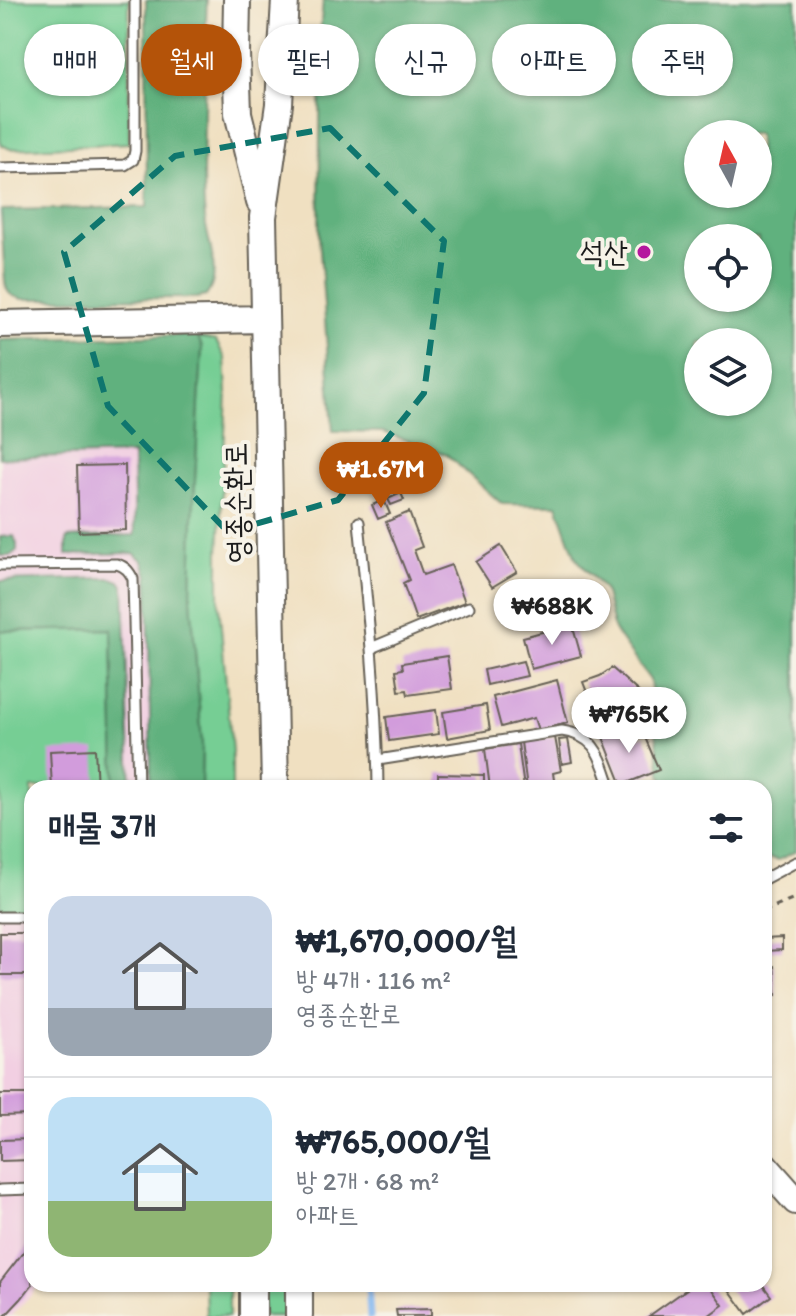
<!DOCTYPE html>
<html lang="ko">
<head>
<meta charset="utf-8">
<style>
	:root { --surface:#fff; --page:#f2f2f3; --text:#1f2937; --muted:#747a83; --line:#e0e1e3; --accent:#b45309 }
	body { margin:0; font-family:Itim,"Poor Story",sans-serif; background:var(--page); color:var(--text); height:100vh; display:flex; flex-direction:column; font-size:30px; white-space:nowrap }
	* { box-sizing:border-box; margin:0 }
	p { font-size:26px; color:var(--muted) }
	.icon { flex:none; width:44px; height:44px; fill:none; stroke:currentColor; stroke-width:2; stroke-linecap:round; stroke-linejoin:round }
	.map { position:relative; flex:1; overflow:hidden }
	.side { position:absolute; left:24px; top:780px; width:748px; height:512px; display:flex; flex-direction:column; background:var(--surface); border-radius:24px; box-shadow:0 2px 6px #0004 }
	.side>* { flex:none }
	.guide { position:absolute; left:24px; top:24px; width:748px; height:72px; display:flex; gap:16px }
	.needle { width:52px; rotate:352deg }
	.fabs { position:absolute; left:684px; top:120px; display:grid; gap:16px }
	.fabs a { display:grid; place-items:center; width:88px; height:88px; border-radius:50%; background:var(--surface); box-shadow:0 2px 6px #0004; font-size:40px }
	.price { position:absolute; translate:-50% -68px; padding:0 18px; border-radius:28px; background:#fff; color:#222; font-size:26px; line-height:52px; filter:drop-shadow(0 2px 4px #0008) }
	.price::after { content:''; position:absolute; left:50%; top:48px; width:24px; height:18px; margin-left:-12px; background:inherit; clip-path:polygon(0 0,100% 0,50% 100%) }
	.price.on { background:var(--accent); color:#fff }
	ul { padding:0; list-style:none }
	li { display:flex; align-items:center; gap:24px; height:200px; padding:0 24px }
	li+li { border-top:2px solid var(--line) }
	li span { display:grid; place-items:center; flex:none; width:224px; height:160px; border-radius:24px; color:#555 }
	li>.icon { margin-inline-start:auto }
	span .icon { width:96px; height:96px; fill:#fffc; stroke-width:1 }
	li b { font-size:34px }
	h2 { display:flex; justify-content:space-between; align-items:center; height:96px; padding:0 24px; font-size:34px }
	.pill { padding:0 28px; border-radius:36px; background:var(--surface); box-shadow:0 2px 6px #0004; font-size:28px; line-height:72px }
	.pill.on { background:var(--accent); color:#fff }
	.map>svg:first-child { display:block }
	.built { fill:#f2cfe2 }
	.green { fill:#76ce94; stroke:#497558; stroke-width:2 }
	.forest { fill:#60b17e; stroke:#3e664d; stroke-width:2; fill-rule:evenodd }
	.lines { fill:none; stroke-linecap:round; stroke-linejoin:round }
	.stream { stroke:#83b7f0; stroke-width:7 }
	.building { fill:#d29cdc }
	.lane-casing { stroke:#666156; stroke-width:13 }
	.secondary-casing { stroke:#666156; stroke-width:30 }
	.path { stroke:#666156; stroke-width:4; stroke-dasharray:6 6; stroke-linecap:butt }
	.lane { stroke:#fff; stroke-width:9 }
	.secondary { stroke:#fff; stroke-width:26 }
	.marked { fill:none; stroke:#0f766e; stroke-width:6; stroke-dasharray:16 10; stroke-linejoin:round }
	.poi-dot { fill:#b5179e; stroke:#f7f3e8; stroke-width:3 }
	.labels { text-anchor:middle; stroke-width:8; stroke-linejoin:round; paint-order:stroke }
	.poi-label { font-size:30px; fill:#1c1c1c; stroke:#f7f3e8; text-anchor:end }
	.street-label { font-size:30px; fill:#1c1c1c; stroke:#f7f3e8 }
</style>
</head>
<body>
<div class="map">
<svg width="796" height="1316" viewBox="0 0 796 1316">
	<rect width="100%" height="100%" fill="#f7f3e8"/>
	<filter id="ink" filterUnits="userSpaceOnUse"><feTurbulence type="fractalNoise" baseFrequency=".0125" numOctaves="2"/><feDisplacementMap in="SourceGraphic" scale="16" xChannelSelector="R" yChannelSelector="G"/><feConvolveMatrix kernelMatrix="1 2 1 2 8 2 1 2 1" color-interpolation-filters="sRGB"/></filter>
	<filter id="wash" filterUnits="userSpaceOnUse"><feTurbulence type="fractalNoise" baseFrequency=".006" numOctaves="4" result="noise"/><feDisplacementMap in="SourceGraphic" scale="32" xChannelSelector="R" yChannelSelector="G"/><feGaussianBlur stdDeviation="1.8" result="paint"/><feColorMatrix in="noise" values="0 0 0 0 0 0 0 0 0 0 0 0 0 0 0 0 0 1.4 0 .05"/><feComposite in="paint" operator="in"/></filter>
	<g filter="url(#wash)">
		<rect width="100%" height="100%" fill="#f0e0c1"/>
		<!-- built -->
		<path class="built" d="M146,422L151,788H32V1284H39L33,1293L11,1316H0V425Z"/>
		<!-- green -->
		<path class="green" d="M0,0H129V143L10,149L2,145L0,139Z
			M198,337L216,341L225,358L227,393L219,553V604L232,751V788H201L202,744L191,598L193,519L202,347Z
			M112,629L115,788H32V910H0V631Z
			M205,1284H229V1316H206Z
			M262,1284H288L289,1316H263Z"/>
		<!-- forest -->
		<path class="forest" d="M146,0H207C205,37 205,75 204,112C204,147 201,183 205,218C207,242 223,275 206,296L196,298L22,299C11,296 7,294 5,282L1,210L147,207Z
			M323,0H796V851L779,860L764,857V788H668L661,775L650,680L614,630L604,590L576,558L557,505L502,504L446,454L383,432L333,431L319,236L321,21ZM758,134V194H698V134ZM758,238V298H698V238ZM698,342H758V402H698Z
			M185,335L198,337L202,347L193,519L191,598L202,744L201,788H151L148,576L143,561L134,553L67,555V538L135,535L133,454L0,458V340Z
			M14,536L17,544V551L10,556H0V537Z
			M112,578L120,581L124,587L131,788H115L112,629L0,631V581Z"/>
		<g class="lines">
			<!-- stream -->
			<path class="stream" d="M368,1284L370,1316"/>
		</g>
		<g id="blocks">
			<!-- building -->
			<path class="building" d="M125,465L126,530L79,532L77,466Z
				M401,493L404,500L391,505L388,499Z
				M384,500L390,514L378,519L372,505Z
				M409,512L422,547L414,550L423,575L451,565L465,602L416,620L403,583L409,580L386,522Z
				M501,546L517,572L492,587L476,562Z
				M572,624L581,656L531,669L523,637Z
				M447,656L452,689L408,695L407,690L399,691L396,670L403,669L402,663Z
				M523,661L527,676L487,685L484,670Z
				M612,668L643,696L615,717L599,723L583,682L600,676Z
				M557,680L568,723L538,730L534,718L501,727L493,697Z
				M486,705L490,730L447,738L443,712Z
				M436,710L439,734L389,741L386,717Z
				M616,725L618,731L622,729L625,735L630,733L633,740L644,735L659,770L622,785L601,732Z
				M555,737L561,771L553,773L555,787L527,788L521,742Z
				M568,739L572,762L562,764L559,740Z
				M518,744L524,788H490L485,749Z
				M95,749L97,788H52L50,751Z
				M438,774L484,775V788H438Z
				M0,933H32V975H0Z
				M782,938V950L764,951V939Z
				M774,966L776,995L764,996V967Z
				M0,1094H32V1115L0,1116Z
				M32,1139V1160L0,1161V1140Z
				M32,1241V1285L21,1299L5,1316H0V1282Z
				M694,1284H708L723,1305L708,1316H649Z
				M725,1284H762L771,1296L747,1314Z
				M431,1309V1316H397L396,1310Z"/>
		</g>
	</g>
	<g filter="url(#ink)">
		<use href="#blocks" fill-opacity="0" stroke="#666156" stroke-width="2"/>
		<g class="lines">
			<!-- lane casing -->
			<g class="lane-casing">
				<path id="lane" d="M0,168L125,165L133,160L135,151V0
					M359,522C368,611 377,699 378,788
					M0,565L117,564C126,567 129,571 133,579L138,788
					M371,648L469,607
					M378,760L562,731C598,736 600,758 611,788
					M764,879L796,862
					M0,917H32
					M0,1190L32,1189"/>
			</g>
			<!-- secondary casing -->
			<g class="secondary-casing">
				<path id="secondary" d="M237,0L236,53L238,113L260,202
					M0,324L265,319
					M275,788L263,217L279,104L285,0
					M764,1165L796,1201
					M253,1284V1316
					M299,1284V1316"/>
			</g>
			<!-- path -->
			<path class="path" d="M764,911L796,898"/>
			<!-- lane -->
			<use href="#lane" class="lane"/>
			<!-- secondary -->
			<use href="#secondary" class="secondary"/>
		</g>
	</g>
	<!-- marked area -->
	<path class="marked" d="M330,128L444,241L424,393L338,500L228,532L108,406L64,252L175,156Z"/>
	<!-- markers -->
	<circle class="poi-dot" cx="644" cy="252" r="8"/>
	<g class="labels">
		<!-- poi labels -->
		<g class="poi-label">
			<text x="628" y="262">석산</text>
		</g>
		<!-- street labels -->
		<g class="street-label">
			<text transform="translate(237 503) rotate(-91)" y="10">영종순환로</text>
		</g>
	</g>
</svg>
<div class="fabs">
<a><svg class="needle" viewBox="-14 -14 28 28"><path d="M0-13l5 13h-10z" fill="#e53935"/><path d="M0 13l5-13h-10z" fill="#747a83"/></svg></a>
<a><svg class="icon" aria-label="locate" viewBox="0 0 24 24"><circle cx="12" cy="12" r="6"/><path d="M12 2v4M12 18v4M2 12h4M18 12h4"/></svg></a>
<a><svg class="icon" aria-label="layers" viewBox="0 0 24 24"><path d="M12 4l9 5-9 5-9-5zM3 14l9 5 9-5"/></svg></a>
</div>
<b class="price on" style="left:381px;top:510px">₩1.67M</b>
<b class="price" style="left:552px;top:647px">₩688K</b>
<b class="price" style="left:629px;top:755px">₩765K</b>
<div class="guide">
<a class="pill">매매</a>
<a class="pill on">월세</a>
<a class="pill">필터</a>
<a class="pill">신규</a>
<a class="pill">아파트</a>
<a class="pill">주택</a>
</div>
<section class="side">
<h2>매물 3개<svg class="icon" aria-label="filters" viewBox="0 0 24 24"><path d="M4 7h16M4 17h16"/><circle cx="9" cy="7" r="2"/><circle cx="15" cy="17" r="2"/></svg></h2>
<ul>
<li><span style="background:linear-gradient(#c9d6e8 70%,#9aa5b1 0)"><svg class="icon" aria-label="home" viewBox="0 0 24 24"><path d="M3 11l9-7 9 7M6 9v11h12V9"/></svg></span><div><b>₩1,670,000/월</b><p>방 4개 · 116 m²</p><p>영종순환로</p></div></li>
<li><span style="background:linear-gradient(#bfe0f5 65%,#8fb573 0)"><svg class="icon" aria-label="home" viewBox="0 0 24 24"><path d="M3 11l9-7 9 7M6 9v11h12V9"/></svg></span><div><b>₩765,000/월</b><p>방 2개 · 68 m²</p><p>아파트</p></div></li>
</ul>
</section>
</div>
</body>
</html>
